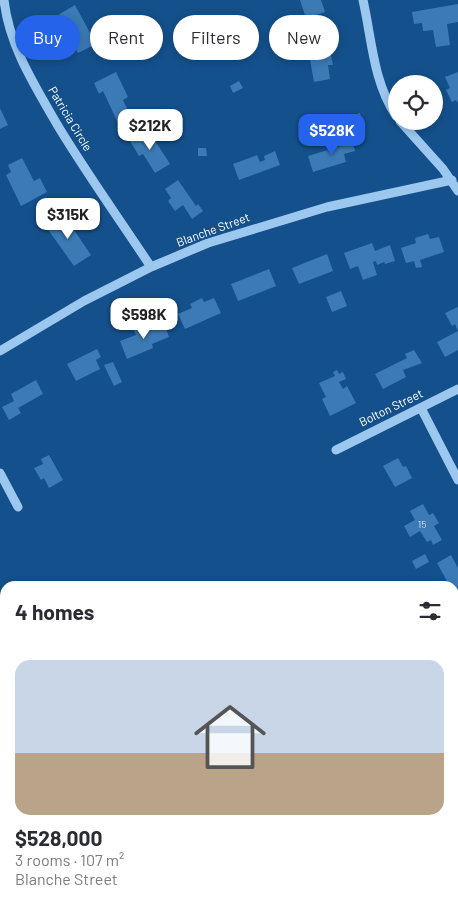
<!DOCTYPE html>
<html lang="en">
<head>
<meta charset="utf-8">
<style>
	:root { --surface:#fff; --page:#f7f7f7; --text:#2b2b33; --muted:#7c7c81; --line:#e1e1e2; --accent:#2563eb }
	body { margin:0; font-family:Barlow,sans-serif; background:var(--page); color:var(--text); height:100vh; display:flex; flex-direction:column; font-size:19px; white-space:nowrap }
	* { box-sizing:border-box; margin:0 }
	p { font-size:16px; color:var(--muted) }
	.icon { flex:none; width:28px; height:28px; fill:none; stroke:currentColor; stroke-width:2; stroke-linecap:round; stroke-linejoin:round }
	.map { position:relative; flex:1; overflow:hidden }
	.drawer { position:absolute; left:0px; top:581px; width:459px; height:336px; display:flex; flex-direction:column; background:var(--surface); border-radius:15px 15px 0 0; box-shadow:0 2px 8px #0003 }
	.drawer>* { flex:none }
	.banner { position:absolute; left:15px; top:15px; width:429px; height:45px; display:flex; gap:10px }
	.buttons { position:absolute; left:388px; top:75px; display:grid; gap:10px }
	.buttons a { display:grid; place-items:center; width:55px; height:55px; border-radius:50%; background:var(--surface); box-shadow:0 2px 8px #0003; font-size:25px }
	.price { position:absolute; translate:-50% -42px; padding:0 11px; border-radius:10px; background:#fff; color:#222; font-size:16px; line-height:32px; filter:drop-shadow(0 1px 2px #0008) }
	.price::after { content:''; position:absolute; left:50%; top:30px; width:15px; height:11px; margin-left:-8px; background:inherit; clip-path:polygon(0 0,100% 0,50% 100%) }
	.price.active { background:var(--accent); color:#fff }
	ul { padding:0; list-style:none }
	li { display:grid; align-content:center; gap:10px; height:265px; padding:0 15px }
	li+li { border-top:1px solid var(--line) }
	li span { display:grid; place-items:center; height:155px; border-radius:15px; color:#555 }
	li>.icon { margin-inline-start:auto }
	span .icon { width:90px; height:90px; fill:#fffc; stroke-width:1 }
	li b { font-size:21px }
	h2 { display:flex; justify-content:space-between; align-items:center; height:60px; padding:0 15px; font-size:21px }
	.pill { padding:0 18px; border-radius:22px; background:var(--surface); box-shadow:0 2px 8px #0003; font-size:18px; line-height:45px }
	.pill.active { background:var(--accent); color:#fff }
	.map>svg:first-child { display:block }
	.building { fill:#3c7ab5 }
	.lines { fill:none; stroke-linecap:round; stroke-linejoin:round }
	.minor { stroke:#9cc8f0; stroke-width:9 }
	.labels { text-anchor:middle; stroke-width:4; stroke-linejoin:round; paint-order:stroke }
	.number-label { font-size:10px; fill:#cedeec }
	.street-label { font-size:12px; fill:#fff; stroke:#14508b }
</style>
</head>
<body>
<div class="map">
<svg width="458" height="917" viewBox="0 0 458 917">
	<rect width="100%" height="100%" fill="#14508b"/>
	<!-- building -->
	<path class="building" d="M300,0H321L325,12L306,18Z
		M458,4V22L447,24L450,45L436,47L433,30L423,31L422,23L414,24L412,12Z
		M75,5L96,44L78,53L58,15Z
		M330,51L333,65H328L330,79L314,82L309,54Z
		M116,72L128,97L123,100L131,117L118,123L103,91L99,94L94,83Z
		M458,72V103L456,100L452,102L446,90L450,88L445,77Z
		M239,81L243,88L233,93L230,86Z
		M0,108L8,125L0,129Z
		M360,113L363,124L348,129L345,118Z
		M148,130L170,164L155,173L143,154L139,156L130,141Z
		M351,136L355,151L344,154L346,162L313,172L308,156L341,146L340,140Z
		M198,148H206L207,156H198Z
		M275,151L280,165L239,180L233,164L257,155L260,162L265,160L264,156Z
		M22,158L34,181L40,178L47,192L21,206L6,175L11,172L8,165Z
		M178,180L196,206L198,204L203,211L192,219L183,205L175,211L168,201L171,198L165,189Z
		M59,213L72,232L74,230L91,255L74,266L44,224Z
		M428,234L430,239L439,237L444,252L420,260L422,267L416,268L414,261L406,263L401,248L416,243L415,238Z
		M372,243L375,251L390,245L395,261L385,264L384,262L377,265L376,261L373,262L377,275L363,280L358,266L350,269L344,253Z
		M327,254L333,271L299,284L292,268Z
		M269,269L276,286L238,301L231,284Z
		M341,291L347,306L332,312L326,297Z
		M202,298L204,302L214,298L221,313L185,329L178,314L192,308L190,304Z
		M458,307V331L455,324L452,326L445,313Z
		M164,323L169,337L152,344L153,348L127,359L120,341L136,335L134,330L144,326L146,331Z
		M458,331V350L445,357L437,342Z
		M97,349L101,357L96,360L100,369L76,381L67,364Z
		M414,350L422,363L403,370L406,377L383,389L375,374L407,358L405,354Z
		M113,362L122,382L114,386L104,365Z
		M337,370L339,374L343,372L346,379L339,382L343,389L347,386L356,403L330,416L322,399L326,397L319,383L335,376L333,372Z
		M36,380L43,394L18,408L21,413L9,420L2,407L14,401L11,394Z
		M49,455L63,480L49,488L44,478L41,480L34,468L43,464L41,459Z
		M398,458L403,467L406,466L412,478L395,487L383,466Z
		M423,504L429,515L433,513L439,523L434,526L442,540L433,545L431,540L427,542L420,531L410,537L404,526L415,520L410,511Z
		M425,554L429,562L416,569L412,561Z
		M451,555L458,568V594L454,596V586H447L446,583H448L437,563Z
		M454,738L458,739V803L454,802Z"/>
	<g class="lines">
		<!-- minor -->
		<path class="minor" d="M4,0C9,46 35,86 58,126C87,174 120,220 151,267
			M363,0C372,40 373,81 396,116
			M400,121L443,169L458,191
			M0,351L84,301L151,267L208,243L327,207L452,180
			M421,408L458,480
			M336,450L458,389
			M0,473L18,507
			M0,790L5,787
			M0,837L5,841
			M301,912L308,917
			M42,917V912
			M392,917L393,912"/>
	</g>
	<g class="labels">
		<!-- number labels -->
		<g class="number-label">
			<text x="422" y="528">15</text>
		</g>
		<!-- street labels -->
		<g class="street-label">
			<text transform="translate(70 119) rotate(59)" y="4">Patricia Circle</text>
			<text transform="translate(213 230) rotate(-20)" y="4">Blanche Street</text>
			<text transform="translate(391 408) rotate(-26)" y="4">Bolton Street</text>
		</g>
	</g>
</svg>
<div class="buttons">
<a><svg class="icon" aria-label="locate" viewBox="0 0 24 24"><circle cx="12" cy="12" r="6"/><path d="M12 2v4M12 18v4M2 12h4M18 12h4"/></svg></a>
</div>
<b class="price" style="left:150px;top:151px">$212K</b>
<b class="price active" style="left:332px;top:156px">$528K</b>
<b class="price" style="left:68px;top:240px">$315K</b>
<b class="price" style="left:144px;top:340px">$598K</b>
<div class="banner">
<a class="pill active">Buy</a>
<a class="pill">Rent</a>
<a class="pill">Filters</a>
<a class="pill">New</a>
</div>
<section class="drawer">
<h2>4 homes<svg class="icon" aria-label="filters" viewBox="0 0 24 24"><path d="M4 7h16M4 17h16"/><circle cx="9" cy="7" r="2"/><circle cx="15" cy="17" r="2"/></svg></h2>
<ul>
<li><span style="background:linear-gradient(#c9d6e8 60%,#b9a48a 0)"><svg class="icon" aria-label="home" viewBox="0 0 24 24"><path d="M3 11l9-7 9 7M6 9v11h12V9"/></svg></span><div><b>$528,000</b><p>3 rooms · 107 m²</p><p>Blanche Street</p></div></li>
</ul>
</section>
</div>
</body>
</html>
